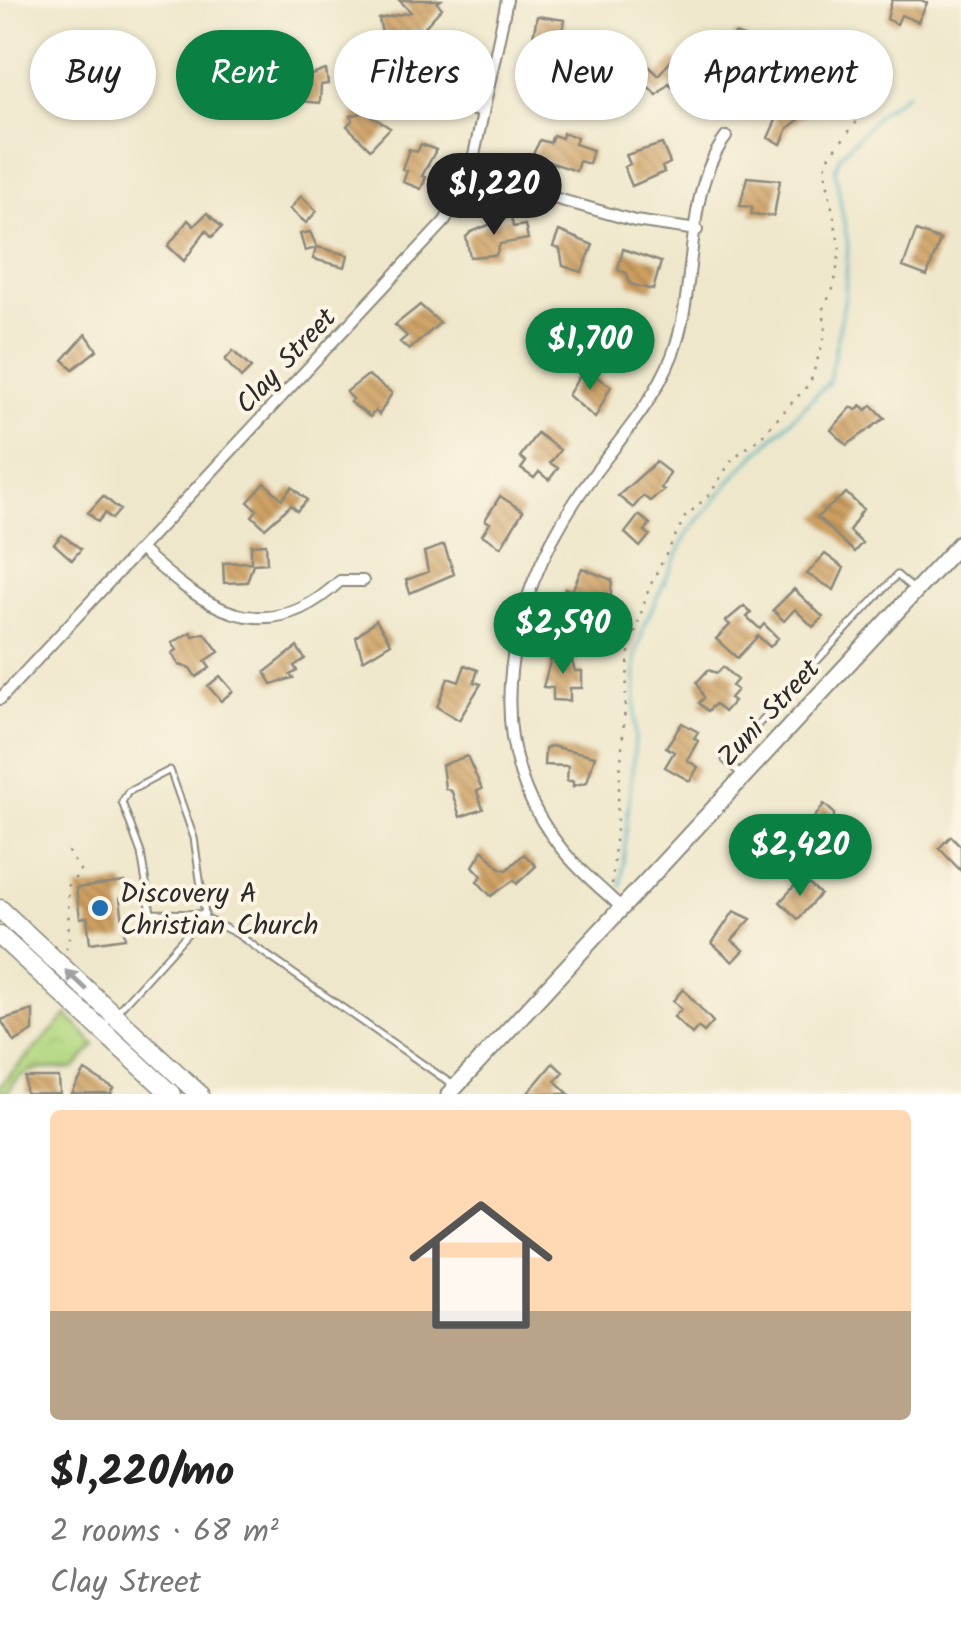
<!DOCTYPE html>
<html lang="en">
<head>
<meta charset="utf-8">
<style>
	:root { --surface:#fff; --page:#f2f2f2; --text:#222; --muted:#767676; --line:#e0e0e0; --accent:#0b8043 }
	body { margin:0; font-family:Kalam,sans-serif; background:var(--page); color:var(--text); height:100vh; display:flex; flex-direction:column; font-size:38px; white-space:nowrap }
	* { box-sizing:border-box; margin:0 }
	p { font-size:32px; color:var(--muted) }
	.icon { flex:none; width:55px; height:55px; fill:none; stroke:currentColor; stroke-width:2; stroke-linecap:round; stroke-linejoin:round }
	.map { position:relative; height:1094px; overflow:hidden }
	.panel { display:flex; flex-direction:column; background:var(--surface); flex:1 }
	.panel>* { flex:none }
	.top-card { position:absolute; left:30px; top:30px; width:902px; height:90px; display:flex; gap:20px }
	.price { position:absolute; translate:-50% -85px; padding:0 22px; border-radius:35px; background:var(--accent); color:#fff; font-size:32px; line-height:65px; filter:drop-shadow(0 2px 5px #0008) }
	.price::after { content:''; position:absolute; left:50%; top:60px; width:30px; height:22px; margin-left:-15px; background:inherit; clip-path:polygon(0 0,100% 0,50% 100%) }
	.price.current { background:#222; color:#fff }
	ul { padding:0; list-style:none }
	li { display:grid; align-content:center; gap:20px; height:530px; padding:0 50px }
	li+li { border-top:2px solid var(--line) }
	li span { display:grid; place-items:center; height:310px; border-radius:10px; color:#555 }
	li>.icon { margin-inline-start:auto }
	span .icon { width:180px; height:180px; fill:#fffc; stroke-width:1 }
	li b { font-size:42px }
	.chip { padding:0 35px; border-radius:45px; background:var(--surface); box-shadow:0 2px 8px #0004; font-size:35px; line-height:90px }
	.chip.current { background:var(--accent); color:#fff }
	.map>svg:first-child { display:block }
	.park { fill:url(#park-crowns); stroke:#6f8256; stroke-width:2.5 }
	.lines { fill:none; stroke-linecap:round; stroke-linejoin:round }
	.stream { stroke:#3fadbc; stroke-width:2.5 }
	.building { fill:url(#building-back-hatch) }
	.lane-casing { stroke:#8c897b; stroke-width:9 }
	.street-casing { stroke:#8c897b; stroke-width:14 }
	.secondary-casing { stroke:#8c897b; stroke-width:19 }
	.primary-casing { stroke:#8c897b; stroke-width:21 }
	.path { stroke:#8c897b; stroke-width:2.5; stroke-dasharray:2.5 8; stroke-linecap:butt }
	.lane { stroke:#fff; stroke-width:5 }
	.street { stroke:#fff; stroke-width:10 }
	.secondary { stroke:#fff; stroke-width:15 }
	.primary { stroke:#fff; stroke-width:18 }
	.oneway { fill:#a0a0a0 }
	.poi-dot { fill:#1f6fb2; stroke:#fcf5e5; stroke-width:4 }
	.labels { text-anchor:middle; stroke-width:8; stroke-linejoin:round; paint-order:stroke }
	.street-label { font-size:28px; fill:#2b2b2b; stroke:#fcf5e5 }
	.poi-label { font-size:28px; fill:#2b2b2b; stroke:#fcf5e5; text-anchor:start }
</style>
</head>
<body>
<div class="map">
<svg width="961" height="1094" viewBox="0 0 961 1094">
	<defs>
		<pattern id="park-crowns" width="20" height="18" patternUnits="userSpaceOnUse" patternTransform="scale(2.5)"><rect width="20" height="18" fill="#b3d881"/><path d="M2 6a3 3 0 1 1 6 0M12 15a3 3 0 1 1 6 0" fill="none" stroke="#9aba70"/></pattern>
		<pattern id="building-back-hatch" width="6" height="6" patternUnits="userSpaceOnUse" patternTransform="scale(2.5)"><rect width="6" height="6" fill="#ce9f60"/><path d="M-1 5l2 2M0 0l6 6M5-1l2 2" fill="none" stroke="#a7824f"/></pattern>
	</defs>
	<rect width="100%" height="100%" fill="#fcf5e5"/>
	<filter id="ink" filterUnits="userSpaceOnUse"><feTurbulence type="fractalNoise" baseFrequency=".01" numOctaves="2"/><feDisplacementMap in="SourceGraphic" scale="20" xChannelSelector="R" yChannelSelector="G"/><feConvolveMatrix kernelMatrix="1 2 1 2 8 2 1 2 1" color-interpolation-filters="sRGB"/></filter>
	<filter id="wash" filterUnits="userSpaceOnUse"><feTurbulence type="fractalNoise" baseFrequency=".0048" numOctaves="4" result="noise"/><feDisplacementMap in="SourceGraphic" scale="40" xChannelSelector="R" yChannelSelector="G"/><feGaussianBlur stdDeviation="2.25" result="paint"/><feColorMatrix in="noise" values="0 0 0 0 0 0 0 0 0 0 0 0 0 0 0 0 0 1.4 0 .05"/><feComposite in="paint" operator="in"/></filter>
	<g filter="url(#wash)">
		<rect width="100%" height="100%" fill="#eee7cb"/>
		<!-- park -->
		<path class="park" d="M67,1015L95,1045L74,1069C45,1069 20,1064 7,1094H0V1085Z"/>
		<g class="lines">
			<!-- stream -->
			<path class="stream" d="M621,886L635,740L636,655L646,621L687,534L739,471L829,382L845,297L848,245L835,171L840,156L881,112L907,93"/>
		</g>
		<g id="blocks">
			<!-- building -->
			<path class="building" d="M399,0H441L437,3L442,8L419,33L415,30L408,38L399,30L400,47L385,48L379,19L411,12Z
				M892,0H921L927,3L918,22L901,15L897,24L887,19Z
				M537,16L565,20L563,30L555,29L552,49L542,47L543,39L533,37Z
				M735,34L748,39L746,44L758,52L752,69L723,66L726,59L710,53L715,40L731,46Z
				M673,59L696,80L682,95L669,83L657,95L639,78L650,67L658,75Z
				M326,70L328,84L321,85L320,103L300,101L297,80Z
				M787,88L791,96L801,99L807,113L788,128L781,144L768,138L776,120L766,97Z
				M365,112L390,128L370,149L347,126L353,119L350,116Z
				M563,133L577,137L575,144L593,150L589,164L579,161L576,171L532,156L540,140L550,143L553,135L562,138Z
				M421,144L436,150L422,176L426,177L421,189L403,182L407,171L402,169L409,149L417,152Z
				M662,144L670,163L662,167L664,172L632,186L624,167L630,164L626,155Z
				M747,177L780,180L774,216L751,214L752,207L740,206Z
				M301,196L317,211L306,223L290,209Z
				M207,213L222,227L212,237L206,230L184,261L168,246L188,220L194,226Z
				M511,216L513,227L525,225L528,239L500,244L496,255L470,257L466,237L471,232Z
				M559,231L593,245L582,272L563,266L560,249L553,247Z
				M916,231L940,240L927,276L903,267Z
				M310,232L317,247L348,255L345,267L313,259L316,248L305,251L300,234Z
				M623,249L661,262L653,290L630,284L627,273L618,270Z
				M420,305L440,323L409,350L400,342L407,336L395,325Z
				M86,334L97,350L73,369L63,360Z
				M233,351L251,368L241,378L225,360Z
				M581,374L588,379L592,374L611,386L595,418L568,395Z
				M368,375L392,393L379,415L375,411L370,417L350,402L353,399L346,392Z
				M861,405L867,410L872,405L885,418L847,445L831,430L852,407L856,410Z
				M537,433L560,450L550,463L558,468L549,480L539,472L534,478L521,469L526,462L520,457Z
				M656,462L670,473L661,488L664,490L650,501L643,496L633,508L618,496Z
				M265,483L282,499L292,487L307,500L297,511L291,505L265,528L252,516L257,510L248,502Z
				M846,493L863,509L849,531L862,543L854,552L817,517Z
				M103,496L120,510L112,519L105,513L98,522L88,513Z
				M500,496L523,511L501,547L482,535L490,523L485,520Z
				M639,515L650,524L645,531L650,535L640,547L625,533Z
				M62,535L81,549L72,560L54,544Z
				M266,544L267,563L253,564L247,582L224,583L223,563L251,562V545Z
				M444,545L454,574L410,593L406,580L428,572L424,552Z
				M825,554L844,568L834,590L807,574Z
				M582,568L612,580L610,604L605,602L598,612L560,601L565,588L572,591Z
				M794,589L823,617L813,627L795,609L784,621L773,610Z
				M744,606L751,613L747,617L760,629L764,624L778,638L770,647L758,636L737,658L716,639L730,625L726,621Z
				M376,620L391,643L363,660L356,637Z
				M191,632L193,636L205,633L219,652L205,661L210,668L196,677L190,668L179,665L172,653L177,650L172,643Z
				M297,647L305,659L294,666L297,671L290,675L293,678L272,684L265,672Z
				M552,655H570L575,671H582V688H570V701L553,700V688L543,687Z
				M465,665L478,670L474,682L481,684L459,720L437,707L448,678L459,682Z
				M723,667L737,680L732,686L737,690L730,698L734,701L724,712L715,704L708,711L699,703L704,698L697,682L708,670L717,673Z
				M220,676L233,691L221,701L208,686Z
				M682,723L698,732L694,738L698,741L687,760L698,767L690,781L665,767L674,752L666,747Z
				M551,746L595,756L587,782L573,786V781H567L568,766L544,765L545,749Z
				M467,756L482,789L477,791L483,809L460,817L452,792L445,788L442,765Z
				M824,804L834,813V820L818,838L807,828Z
				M951,836L961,846V871L939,848Z
				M483,850L500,868L507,870L524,854L536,866L517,884L514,880L491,896L477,881L482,876L473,866Z
				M125,882L127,897L120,898L125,938L90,943L87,917L80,918L76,888Z
				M798,882L802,886L806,882L820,894L798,919L780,902Z
				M734,911L751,919L732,940L744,950L733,962L712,943Z
				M683,989L713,1022L704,1032L698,1027L692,1034L674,1017L681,1009L673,1001Z
				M33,1010V1031L14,1042L1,1020Z
				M553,1063L563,1072L555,1081L569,1094H527Z
				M85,1071L114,1089L111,1094H72Z
				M26,1078H59L60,1094H26Z"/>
		</g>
	</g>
	<g filter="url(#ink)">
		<use href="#blocks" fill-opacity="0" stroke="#8c897b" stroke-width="2.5"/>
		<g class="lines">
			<!-- lane casing -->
			<g class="lane-casing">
				<path id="lane" d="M741,774L725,760L897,575L913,589
					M203,917L237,934L453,1085
					M103,1027L205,914L194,838L170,770L128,792L122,802L141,853L151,913L205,914"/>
			</g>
			<!-- street casing -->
			<g class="street-casing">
				<path id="street" d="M385,94H412L482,112
					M470,174L635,221L697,230
					M140,549C202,607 265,652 340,581H363
					M0,699L445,221L470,174L507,0
					M621,907C599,887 575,867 557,843C475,736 510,599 579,495C610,449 651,409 672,356C699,288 682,194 726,137"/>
			</g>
			<!-- secondary casing -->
			<g class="secondary-casing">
				<path id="secondary" d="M449,1094L961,542"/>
			</g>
			<!-- primary casing -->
			<g class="primary-casing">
				<path id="primary" d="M0,909L199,1094
					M0,936L171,1094"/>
			</g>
			<!-- path -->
			<path class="path" d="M612,884L629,652L649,588L685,517L710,494L733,458L759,439L810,383L826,333L823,309L834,287L840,250L825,170L827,159L871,104
				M66,949L69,943L68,885L81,872L67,850"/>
			<!-- lane -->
			<use href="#lane" class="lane"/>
			<!-- street -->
			<use href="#street" class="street"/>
			<!-- secondary -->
			<use href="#secondary" class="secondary"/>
			<!-- primary -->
			<use href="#primary" class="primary"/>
		</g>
		<!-- one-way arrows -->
		<defs><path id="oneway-solid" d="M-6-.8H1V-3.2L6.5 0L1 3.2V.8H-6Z" transform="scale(2.5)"/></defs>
		<use class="oneway" href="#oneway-solid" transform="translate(76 980) rotate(-137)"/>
	</g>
	<!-- markers -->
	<circle class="poi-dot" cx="100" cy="908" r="10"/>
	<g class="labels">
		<!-- street labels -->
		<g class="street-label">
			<text transform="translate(285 360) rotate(-47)" y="10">Clay Street</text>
			<text transform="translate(768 712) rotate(-47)" y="10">Zuni Street</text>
		</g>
		<!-- poi labels -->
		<g class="poi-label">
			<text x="120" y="902">Discovery A<tspan x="120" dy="32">Christian Church</tspan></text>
		</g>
	</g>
</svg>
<b class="price current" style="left:494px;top:238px">$1,220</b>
<b class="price" style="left:590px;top:393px">$1,700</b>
<b class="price" style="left:563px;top:677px">$2,590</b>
<b class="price" style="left:800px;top:899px">$2,420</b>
<div class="top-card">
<a class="chip">Buy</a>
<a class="chip current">Rent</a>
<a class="chip">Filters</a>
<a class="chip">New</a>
<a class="chip">Apartment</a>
</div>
</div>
<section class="panel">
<ul>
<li><span style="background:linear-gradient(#ffd9b3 65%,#b9a48a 0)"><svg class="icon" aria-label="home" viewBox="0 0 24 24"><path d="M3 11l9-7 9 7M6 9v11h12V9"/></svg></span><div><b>$1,220/mo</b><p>2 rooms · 68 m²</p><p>Clay Street</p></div></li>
</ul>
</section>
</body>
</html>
